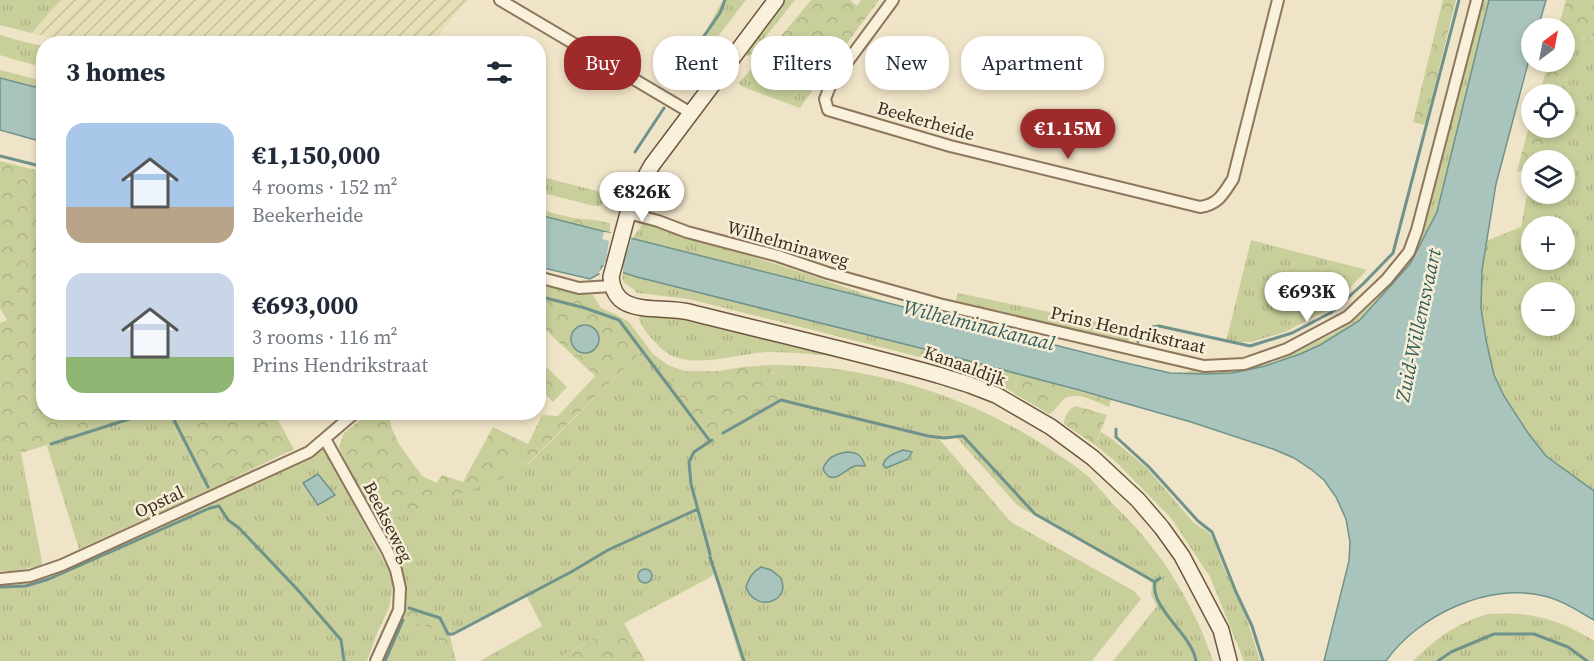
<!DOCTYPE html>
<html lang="en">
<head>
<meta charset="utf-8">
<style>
	:root { --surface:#fff; --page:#f2f2f3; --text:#1f2937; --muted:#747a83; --accent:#9e2a2b }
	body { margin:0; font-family:"Source Serif 4",serif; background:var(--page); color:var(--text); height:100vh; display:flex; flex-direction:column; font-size:22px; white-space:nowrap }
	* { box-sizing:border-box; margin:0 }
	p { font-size:20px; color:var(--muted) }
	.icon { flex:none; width:33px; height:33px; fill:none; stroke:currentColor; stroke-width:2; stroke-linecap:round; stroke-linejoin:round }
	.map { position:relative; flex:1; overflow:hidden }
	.details { position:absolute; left:36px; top:36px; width:510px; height:384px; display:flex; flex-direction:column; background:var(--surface); border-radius:24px; box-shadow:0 3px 9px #0003 }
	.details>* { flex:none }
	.top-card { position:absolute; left:564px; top:36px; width:570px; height:54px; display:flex; gap:12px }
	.needle { width:39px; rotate:32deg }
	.controls { position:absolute; left:1521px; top:18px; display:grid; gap:12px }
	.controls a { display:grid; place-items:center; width:54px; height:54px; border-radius:50%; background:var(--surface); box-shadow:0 3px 9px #0003; font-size:30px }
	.price { position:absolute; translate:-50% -51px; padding:0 14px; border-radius:21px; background:#fff; color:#222; font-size:20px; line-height:39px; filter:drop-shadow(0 2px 3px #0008) }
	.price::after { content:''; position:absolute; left:50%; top:36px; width:18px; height:14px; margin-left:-9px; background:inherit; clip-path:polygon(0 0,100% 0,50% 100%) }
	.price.on { background:var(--accent); color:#fff }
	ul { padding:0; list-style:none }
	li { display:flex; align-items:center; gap:18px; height:150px; padding:0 30px }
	li span { display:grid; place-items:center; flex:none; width:168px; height:120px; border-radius:18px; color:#555 }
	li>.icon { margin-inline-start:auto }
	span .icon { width:72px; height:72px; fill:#fffc; stroke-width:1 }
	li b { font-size:26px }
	h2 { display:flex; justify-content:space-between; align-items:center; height:72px; padding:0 30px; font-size:26px }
	.pill { padding:0 21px; border-radius:24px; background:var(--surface); box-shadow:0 3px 9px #0003; font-size:21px; line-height:54px }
	.pill.on { background:var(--accent); color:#fff }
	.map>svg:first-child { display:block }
	.farmland { fill:url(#farmland-furrows) }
	.grass { fill:url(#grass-tufts); fill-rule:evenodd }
	.forest { fill:url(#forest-crowns); fill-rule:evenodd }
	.water { fill:#a9c4bc; stroke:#6f938a; stroke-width:1.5 }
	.pier { fill:#f0e4c8 }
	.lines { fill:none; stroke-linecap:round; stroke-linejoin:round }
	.stream { stroke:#6f938a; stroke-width:3 }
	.street-casing { stroke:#8d765c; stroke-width:14 }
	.secondary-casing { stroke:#6f573f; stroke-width:18 }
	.street { stroke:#faf1dc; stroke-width:10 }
	.secondary { stroke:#faf1dc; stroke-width:15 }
	.labels { text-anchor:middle; stroke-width:5; stroke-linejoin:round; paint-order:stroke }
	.street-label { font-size:18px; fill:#3d2e20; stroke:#f7eed8 }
	.water-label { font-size:20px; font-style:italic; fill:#2f5d5a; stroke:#f7eed8 }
</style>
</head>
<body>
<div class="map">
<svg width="1594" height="661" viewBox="0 0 1594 661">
	<defs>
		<pattern id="farmland-furrows" width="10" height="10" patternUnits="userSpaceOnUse" patternTransform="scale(1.5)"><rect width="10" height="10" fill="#e6deb5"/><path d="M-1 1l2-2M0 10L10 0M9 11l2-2" fill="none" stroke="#c6bf9b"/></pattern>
		<pattern id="grass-tufts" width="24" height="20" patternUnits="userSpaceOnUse" patternTransform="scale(1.5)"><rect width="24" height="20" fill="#c9cf9b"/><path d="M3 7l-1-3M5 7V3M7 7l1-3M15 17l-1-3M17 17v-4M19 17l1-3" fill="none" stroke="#aeb285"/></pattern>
		<pattern id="forest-crowns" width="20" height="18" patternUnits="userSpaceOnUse" patternTransform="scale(1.5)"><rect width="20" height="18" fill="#c9cf9b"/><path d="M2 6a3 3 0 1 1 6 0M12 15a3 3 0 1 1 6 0" fill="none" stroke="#aeb285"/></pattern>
	</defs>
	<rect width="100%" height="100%" fill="#f0e4c8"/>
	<!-- farmland -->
	<path class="farmland" d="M60,0H468L432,43L74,44L32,33Z"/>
	<!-- grass -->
	<path class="grass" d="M0,0H60L32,33L0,25Z
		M723,0H746L679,87L676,89L669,85L708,27Z
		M781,0H795L751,55L747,56L745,53Z
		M1478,0H1489L1437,212L1410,264L1359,321L1320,345L1300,354L1247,370L1232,373L1181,374L1192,370L1206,369L1231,370L1269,363L1304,348L1332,334L1351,321L1399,273L1414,248Z
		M1581,38L1594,40V491C1578,481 1559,470 1545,456C1536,446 1528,434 1521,422C1511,407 1500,391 1494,374C1479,331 1479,286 1486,241L1521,227L1531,174L1532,194H1564V160H1547L1555,128H1564V94H1563L1576,43ZM1532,226H1564V260H1532ZM1532,292H1564V326H1532Z
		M21,41L43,46V67L16,60Z
		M767,53L769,60L777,65L820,80L800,108L743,87L738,83Z
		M538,176H539L608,194L600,206H594L539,192Z
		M644,222L807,274L890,303L632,239Z
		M1251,240L1367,270L1328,310L1285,332L1251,342H1226Z
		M622,272L1018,374L1013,392L996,383L936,361L689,299L637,293C630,283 622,288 622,272Z
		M958,293L1132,329L1127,346L955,303Z
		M615,314L629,322L653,354L668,365L681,370L688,371L669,385L711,440L774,374L770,365C866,364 965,394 1045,446C1061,456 1076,466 1090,478C1098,487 1106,496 1114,505C1126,517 1138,529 1148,542C1168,566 1185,595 1198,623C1204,635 1208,648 1213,661H1113L1157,606L1151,595L1152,583L1138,573L1018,506L955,436L953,435L939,439L1011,522L1134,591L1141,599L1092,661H741L714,574L709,578L553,661H480L542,626L526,595L451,633L449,624L404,605L406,585L403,570L379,524L415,510L520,457L525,463L528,464L642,351L619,321L613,316Z
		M656,314L846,357C820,355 794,352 768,352C738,353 694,370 667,353C662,350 658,345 654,341C647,334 641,326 639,318L641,315Z
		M151,412L166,413L207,491L79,549L47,446Z
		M1101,432L1112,439L1147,468L1194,523L1208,532L1214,540L1223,566L1244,610L1260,661H1244L1210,577L1171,518L1116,462L1095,445Z
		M15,442L18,443L21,453L42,562L41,566L13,571H0V445Z
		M323,447L375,545L389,571L393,586L389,608L378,631L367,661H0V587C54,582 105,553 154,530C211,504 268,478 323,447Z
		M1488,614C1528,611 1560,619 1594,641V661H1413C1436,638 1457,623 1488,614Z
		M400,618L433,628L439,634L444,661H382Z"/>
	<!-- forest -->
	<path class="forest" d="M811,0H850L857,6L861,0H879L820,80L777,65L769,60L767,53Z
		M1443,0H1456L1425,125L1413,122Z
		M1566,0H1594V40L1581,38L1579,43H1576L1563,94H1539L1549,62H1564V28H1558Z
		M0,35L21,41L16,60L0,55Z
		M0,70L43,81V89L0,78Z
		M1531,119L1532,128H1555L1547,160H1532L1531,174L1517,171Z
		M0,161L43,172L44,412L151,413L21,453L18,443L0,445V323L7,320L0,308Z
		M538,209L573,218L595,220L610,223V234L539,215Z
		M539,284L593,295L601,308L615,314L614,316L619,321L642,351L527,464L519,457L503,478L379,524L345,462L339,447L344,433L369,413H393L389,416L392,429L399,444L422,476L437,483L442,475L463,482L493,427L528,444L542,415L558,416L595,376L539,324ZM572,335L597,343L591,351L572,344Z
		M538,359L567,387L553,402L539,388Z
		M770,365L778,386L777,400L712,440L669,385L688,371H718L743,367Z
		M1018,374L1111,400L1109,407C1096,402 1075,389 1063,400C1058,405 1055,411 1049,414L1013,393Z
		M1076,406L1107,415L1095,445L1064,424C1064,417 1069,408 1076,406Z
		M166,413H274L294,449L207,491Z
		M404,605L447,619L449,624L451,641L456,661H444L439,634L432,628L400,618Z
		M624,623L645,661H553Z"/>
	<!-- water -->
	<path class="water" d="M1489,0H1546L1538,28H1532L1531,52L1496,184L1482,270L1481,308L1486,340L1494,375L1504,396L1528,433L1546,456L1594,491V620C1578,611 1562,600 1544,596C1489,582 1418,615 1386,661H1324L1349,561L1350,542L1346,519L1336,497L1324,480L1312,470L1294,458L1273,449L1191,422L1079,390L920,348L637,277L602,266L599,274L590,279L539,267V215L1122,362L1170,373L1205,374L1232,373L1265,366L1300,354L1320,345L1359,321L1410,264L1437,212Z
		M0,78L43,89V142L0,130Z
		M571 339a14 14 0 1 1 28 0a14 14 0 1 1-28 0Z
		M903,450L912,452L908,459L886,468L883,465C885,456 895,453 903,450Z
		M847,452C858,452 862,456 865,466C861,466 858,465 855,466C843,470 832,488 823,469C827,457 836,454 847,452Z
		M318,474L335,495L318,505L303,483Z
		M761,567L771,570L781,578C782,581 783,584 783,588C781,601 765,606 755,599C751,597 748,592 746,587C749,578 752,572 761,567Z
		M638 576a7 7 0 1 1 14 0a7 7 0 1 1-14 0Z"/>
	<!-- pier -->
	<path class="pier" d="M612,231L632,236L623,264V276L604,270L602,274L598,273L603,267L606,260L609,241L602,239L604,232L611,233Z"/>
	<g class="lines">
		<!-- stream -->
		<path class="stream" d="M670,85L720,13L725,0
			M635,152L664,108
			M0,156L44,167
			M538,296L585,308L619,320L710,441
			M1138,342L1141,333L1152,327L1159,326L1250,346L1292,333L1332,312L1363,284L1393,253L1459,0
			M170,412L208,487
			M1116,429V437L1149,467L1198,521L1212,532L1236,592L1252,626L1263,661
			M723,433L781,400L928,436L944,438L963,436L1035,514L1155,582
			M51,444L151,412
			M710,554L691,484L689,462L694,452L712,440
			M710,557L744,661
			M1160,578L1155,582C1150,609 1192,634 1196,661
			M0,587L26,586L49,579L210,508L219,506L228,520L239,528L297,589L341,640L344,661
			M409,608L440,618L448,634H453L571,572L608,550L698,509
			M385,661L403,620
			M1438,661L1451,652L1494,634H1534L1568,647L1587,661"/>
		<!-- street casing -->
		<g class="street-casing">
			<path id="street" d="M500,0L691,113
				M893,0L831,84L825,99L828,110L950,146L1200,207C1219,204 1223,194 1233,179L1278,0
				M628,213L658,221L687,232L778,256L828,273L939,304L1204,366L1244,364L1287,349L1347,317L1387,279L1409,252L1417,230L1477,0
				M538,277L579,288L612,286
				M325,439L387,550L396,570L400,588L399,610L376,661
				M0,579L30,576L62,565L309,452L356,412"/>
		</g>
		<!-- secondary casing -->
		<g class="secondary-casing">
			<path id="secondary" d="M776,0L652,165L638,190L628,213L611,277C612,288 616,298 626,303C645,312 669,307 689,312C772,333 856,352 938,375L970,385L996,395L1051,427L1093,458L1138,500L1162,528L1182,556L1221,630L1229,661"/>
		</g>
		<!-- street -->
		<use href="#street" class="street"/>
		<!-- secondary -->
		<use href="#secondary" class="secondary"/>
	</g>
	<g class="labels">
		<!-- street labels -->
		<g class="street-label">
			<text transform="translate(926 121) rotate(16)" y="6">Beekerheide</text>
			<text transform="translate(788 244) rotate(16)" y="6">Wilhelminaweg</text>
			<text transform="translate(1128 330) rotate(13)" y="6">Prins Hendrikstraat</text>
			<text transform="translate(965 366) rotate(20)" y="6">Kanaaldijk</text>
			<text transform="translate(159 502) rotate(-25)" y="6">Opstal</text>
			<text transform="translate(388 522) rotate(63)" y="6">Beekseweg</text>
		</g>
		<!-- water labels -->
		<g class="water-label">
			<text transform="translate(979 325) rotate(14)" y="7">Wilhelminakanaal</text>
			<text transform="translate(1418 325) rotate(-78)" y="7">Zuid-Willemsvaart</text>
		</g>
	</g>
</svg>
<div class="controls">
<a><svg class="needle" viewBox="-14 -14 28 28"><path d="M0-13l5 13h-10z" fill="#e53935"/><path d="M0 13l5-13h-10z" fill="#747a83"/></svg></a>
<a><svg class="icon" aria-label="locate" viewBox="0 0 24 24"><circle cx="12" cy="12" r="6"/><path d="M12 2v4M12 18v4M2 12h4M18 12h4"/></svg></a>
<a><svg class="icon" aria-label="layers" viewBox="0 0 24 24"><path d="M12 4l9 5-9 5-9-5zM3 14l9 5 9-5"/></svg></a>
<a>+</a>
<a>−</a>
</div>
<b class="price on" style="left:1068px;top:160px">€1.15M</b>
<b class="price" style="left:642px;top:223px">€826K</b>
<b class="price" style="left:1307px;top:323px">€693K</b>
<div class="top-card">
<a class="pill on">Buy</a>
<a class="pill">Rent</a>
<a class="pill">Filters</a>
<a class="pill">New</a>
<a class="pill">Apartment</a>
</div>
<section class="details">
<h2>3 homes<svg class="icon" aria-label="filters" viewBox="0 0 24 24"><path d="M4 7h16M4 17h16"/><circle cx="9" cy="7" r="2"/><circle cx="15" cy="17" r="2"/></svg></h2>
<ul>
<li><span style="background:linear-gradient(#a9c7e8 70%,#b9a48a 0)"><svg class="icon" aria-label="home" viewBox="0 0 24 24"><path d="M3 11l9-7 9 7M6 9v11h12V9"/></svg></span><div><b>€1,150,000</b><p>4 rooms · 152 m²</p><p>Beekerheide</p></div></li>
<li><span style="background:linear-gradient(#c9d6e8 70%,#8fb573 0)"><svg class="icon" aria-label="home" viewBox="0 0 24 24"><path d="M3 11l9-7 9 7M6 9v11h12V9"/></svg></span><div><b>€693,000</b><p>3 rooms · 116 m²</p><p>Prins Hendrikstraat</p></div></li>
</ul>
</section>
</div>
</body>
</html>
